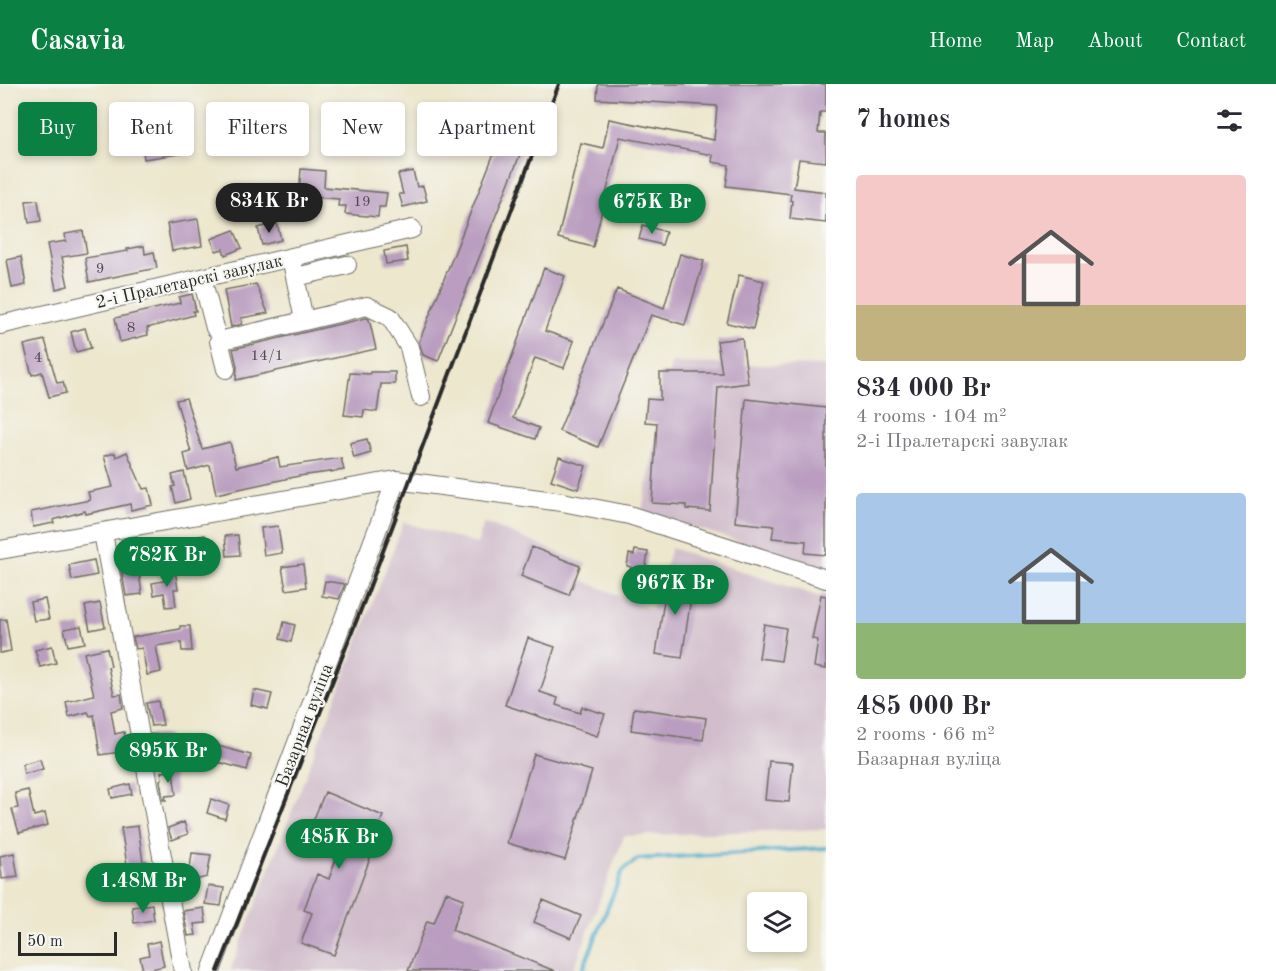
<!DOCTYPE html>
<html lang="en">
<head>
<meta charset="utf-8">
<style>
	:root { --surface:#fff; --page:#f7f7f7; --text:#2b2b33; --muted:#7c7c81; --accent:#0b8043 }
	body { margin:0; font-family:"Old Standard TT",serif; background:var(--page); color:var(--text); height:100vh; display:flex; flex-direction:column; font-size:22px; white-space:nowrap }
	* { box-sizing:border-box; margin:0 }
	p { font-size:20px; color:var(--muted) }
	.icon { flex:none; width:33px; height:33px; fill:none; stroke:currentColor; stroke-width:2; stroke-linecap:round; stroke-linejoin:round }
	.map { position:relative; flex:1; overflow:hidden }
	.side { display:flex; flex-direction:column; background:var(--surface); width:450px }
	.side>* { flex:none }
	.banner { position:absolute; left:18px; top:18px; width:570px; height:54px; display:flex; gap:12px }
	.buttons { position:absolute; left:747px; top:808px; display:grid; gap:12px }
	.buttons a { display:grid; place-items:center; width:60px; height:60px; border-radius:6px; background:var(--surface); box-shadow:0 3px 9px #0003; font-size:30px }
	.scale { position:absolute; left:18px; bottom:15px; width:99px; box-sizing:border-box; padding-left:6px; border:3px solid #2b2b2b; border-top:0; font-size:16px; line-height:21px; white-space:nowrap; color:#2b2b2b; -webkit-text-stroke:4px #f6f6f2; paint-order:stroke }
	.price { position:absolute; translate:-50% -51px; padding:0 14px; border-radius:21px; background:var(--accent); color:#fff; font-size:20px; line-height:39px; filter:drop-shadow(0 2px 3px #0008) }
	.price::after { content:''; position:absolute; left:50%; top:36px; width:18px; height:14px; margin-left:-9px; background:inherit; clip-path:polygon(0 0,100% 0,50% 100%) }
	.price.active { background:#222; color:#fff }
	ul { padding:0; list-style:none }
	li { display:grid; align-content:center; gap:12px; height:318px; padding:0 30px }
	li span { display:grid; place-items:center; height:186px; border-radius:6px; color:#555 }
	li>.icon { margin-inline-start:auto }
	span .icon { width:108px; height:108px; fill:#fffc; stroke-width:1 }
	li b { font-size:26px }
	h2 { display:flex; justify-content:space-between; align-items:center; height:72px; padding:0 30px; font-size:26px }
	.tag { padding:0 21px; border-radius:6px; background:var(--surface); box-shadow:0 3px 9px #0003; font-size:21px; line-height:54px }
	.tag.active { background:var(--accent); color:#fff }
	header { display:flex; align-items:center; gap:36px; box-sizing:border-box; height:84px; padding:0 30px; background:var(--accent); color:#fff }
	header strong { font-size:28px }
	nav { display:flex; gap:33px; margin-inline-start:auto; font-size:21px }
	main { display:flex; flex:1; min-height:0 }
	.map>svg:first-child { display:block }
	.industrial { fill:#d1bdcb }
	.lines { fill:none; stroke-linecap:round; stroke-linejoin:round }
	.stream { stroke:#52afd1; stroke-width:4 }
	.building { fill:#ba9dc0 }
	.minor-casing { stroke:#6f6d64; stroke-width:20 }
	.minor { stroke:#fff; stroke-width:18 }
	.rail { stroke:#2b2b2b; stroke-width:4 }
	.labels { text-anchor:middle; stroke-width:4.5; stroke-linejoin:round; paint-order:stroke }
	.number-label { font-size:15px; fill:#4f4850 }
	.street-label { font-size:18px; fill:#2b2b2b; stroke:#f6f6f2 }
</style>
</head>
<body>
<header>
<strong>Casavia</strong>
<nav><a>Home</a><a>Map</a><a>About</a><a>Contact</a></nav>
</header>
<main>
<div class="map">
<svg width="826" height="887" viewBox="0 0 826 887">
	<rect width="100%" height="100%" fill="#f6f6f2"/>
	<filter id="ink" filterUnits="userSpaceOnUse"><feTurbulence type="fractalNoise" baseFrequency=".0167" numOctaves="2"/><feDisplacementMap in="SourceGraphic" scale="12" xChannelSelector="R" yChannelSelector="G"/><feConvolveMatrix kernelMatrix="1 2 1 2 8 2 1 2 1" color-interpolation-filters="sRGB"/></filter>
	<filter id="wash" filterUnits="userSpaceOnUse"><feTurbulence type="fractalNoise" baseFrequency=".008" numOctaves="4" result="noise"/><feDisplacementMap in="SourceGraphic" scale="24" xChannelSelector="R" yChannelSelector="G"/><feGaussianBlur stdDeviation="1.35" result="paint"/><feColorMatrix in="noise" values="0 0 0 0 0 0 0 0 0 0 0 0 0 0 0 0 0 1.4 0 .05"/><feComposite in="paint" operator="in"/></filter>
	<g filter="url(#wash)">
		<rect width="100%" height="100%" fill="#ede7ce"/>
		<!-- industrial -->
		<path class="industrial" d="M671,279L826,282V485L642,427Z
			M404,438L477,460L484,438L586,480L580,495L652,526L671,464L826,515V745L624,752L573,887H230Z"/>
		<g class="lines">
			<!-- stream -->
			<path class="stream" d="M582,887L623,786L638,775L826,764"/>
		</g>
		<g id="blocks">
			<!-- building -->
			<path class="building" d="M598,0H826V28H820L818,49H826V78L799,75L794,104L826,108V139L790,135L792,117L790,116L791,110L726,102L729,81L712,78L713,71L620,53L593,163L558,154L581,59L603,64L609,35L714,56L717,22L597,15Z
				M512,24L535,33L438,277L423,271L419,258Z
				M183,55L185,69L144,75L142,61Z
				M301,85L325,87L324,103L387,109L385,123H379L378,133L345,130L346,122H338L339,115L299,112Z
				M413,87L417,103L423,102L427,117L403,123L399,110H403L398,90Z
				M238,101L254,102L253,117L237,116Z
				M38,116L41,137L29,139L26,117Z
				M198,135L202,162L172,167L167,140Z
				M277,139L281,156L262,161L258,144Z
				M643,141L666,148L662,161L639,155Z
				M234,146L242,164L225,171L223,165L216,167L211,155Z
				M83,147L87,169L62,173L68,202L56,205L47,160L66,157L65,150Z
				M144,162L145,170L154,168L157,184L89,198L85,174L128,167L127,165Z
				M406,163L408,177L386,180L384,167Z
				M680,170L704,177L685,241L651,231L598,363L559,347L617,205L664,224Z
				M21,173L26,201L12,204L7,176Z
				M544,184L565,192L545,247L574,257L564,284L535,274L513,334L539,344L535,355L488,339Z
				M739,191L764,197L753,245L727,239Z
				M256,200L268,229L241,234L242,240L231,243L224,206Z
				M192,210L196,227H193L194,231L147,244L148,251L120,258L115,234L180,219L179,213Z
				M366,234L369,235L376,265L236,296L237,283L233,265Z
				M85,244L91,264L76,268L71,248Z
				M742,254L748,299L718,303L710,427L686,425V421L652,419L657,339L645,338L647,315L660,316V289H722L717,257Z
				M45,256L57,299L63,298L66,309L49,313L42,288L32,291L24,261Z
				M370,288H395V300H381L377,328L364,326L363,333L344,331L350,289L370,290Z
				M186,314L202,365L230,358L236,383L278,373L280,383L341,374L344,386L299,392L216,410L210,381L188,387L184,370L191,368L176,316Z
				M746,315L826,324V471L805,469L806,457L772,454L774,442L735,438Z
				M367,355L371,369L354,374L350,359Z
				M127,368L143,405L149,404L153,421L131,426L130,420L86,430L85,427L53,436L54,439L33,443L31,428L90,416L88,408L113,403L104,372L115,369L116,373Z
				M559,373L586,382L578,405L551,396Z
				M184,388L190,415L176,419L172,403L175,402L172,391Z
				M278,442L282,469L264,472L261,444Z
				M205,451L210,475L196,478L195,475L165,482L161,464L192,457L191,454Z
				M238,451L240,471L227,472L225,452Z
				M532,463L580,482L569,511L521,492Z
				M635,466L648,468L645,488L631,486V483L627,482L629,470L634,471Z
				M94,476L97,491L72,496L69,481Z
				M303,480L306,503L286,506L282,483Z
				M138,481L142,510L126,512L121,484Z
				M175,486L178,505H174L176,522L166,523L164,509L154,511L152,499L164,497L163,488Z
				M668,489L694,493L682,574L656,570Z
				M325,497L345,500L339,515L322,512Z
				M821,511L826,512V585L814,583L818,556L812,555Z
				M45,515L49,535L34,537L30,518Z
				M100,519L105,543L90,546L85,522Z
				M6,535L11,567L0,569V536Z
				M284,538L295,541L291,558L280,555Z
				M764,540L786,544L781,577L759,574Z
				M81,542L85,559L68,562L64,545Z
				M180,542H190L192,567H182L181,558L156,562L161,588L147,591L142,564L136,565L133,553L180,545Z
				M528,554L555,563L540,608L558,614L556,621L580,629L582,623L605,630L597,652L505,621Z
				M52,562L56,579L40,583L35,566Z
				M107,564L111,582L108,583L114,611L121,610L123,624L111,627L115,650L124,648L127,667L100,671L94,631L90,632L88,628L69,633L66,618L94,611L84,569Z
				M254,606L272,610L268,625L251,621Z
				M158,617L163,641L151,642L146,619Z
				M634,624L706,634L703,656L631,646Z
				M151,650L168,652L169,663L154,664Z
				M204,657L214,658V661L251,671L247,686L222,679L202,677Z
				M534,670L592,687L565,776L507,759Z
				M40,675L43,685L24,690L22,680Z
				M769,677L793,679L789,718L765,716Z
				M173,687L176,711L165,712L166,716H163L160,696L162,695L161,688Z
				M130,700L132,710L112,714L110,705Z
				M28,706L34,732L45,729L48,741L19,749L12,725L18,724L15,709Z
				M325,708L383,732L369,767L372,769L334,871L301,859L312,829L304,826L317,790L329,795L343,755L311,742Z
				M211,715L229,721L225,735L207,729Z
				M184,738L188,750L172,756L168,744Z
				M138,742L143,778L146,777L150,795L130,799L121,744Z
				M14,769L18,793L2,795L0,772Z
				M192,769L211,771L207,793L188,798Z
				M208,802L224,804L221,822L205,820Z
				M446,808L464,815L452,846L555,887H408L427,837L434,839Z
				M543,816L581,832L571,854L534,838Z
				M152,820L154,836L134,839L132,823Z
				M204,824L206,839L194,840L196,851L188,852L183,827Z
				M159,857L164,882L143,887L140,873L149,871L147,860Z"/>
		</g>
	</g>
	<g filter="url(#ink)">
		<use href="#blocks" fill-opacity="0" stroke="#6f6d64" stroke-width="1.5"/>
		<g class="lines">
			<!-- minor casing -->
			<g class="minor-casing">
				<path id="minor" d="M291,173L304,236
					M296,193L347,181
					M202,194L215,244
					M0,241L412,145
					M226,285L219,257L367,222L390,233L409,263L421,313
					M103,449L183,887
					M0,466L396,396L562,418L629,431L826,495
					M211,887L396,396"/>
			</g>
			<!-- minor -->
			<use href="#minor" class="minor"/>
			<!-- rail -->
			<path class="rail" d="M218,887L365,515L559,0"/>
		</g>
	</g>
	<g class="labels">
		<!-- number labels -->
		<g class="number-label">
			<text x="362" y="122">19</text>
			<text x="100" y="189">9</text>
			<text x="131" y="248">8</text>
			<text x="267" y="276">14/1</text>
			<text x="38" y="278">4</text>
		</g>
		<!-- street labels -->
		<g class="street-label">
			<text transform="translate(189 197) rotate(-13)" y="6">2-і Пралетарскі завулак</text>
			<text transform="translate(304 641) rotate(-69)" y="6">Базарная вуліца</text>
		</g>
	</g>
</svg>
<div class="buttons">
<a><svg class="icon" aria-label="layers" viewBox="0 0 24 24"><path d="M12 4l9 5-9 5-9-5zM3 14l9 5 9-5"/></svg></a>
</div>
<div class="scale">50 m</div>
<b class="price active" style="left:269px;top:150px">834K Br</b>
<b class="price" style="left:652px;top:151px">675K Br</b>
<b class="price" style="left:167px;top:504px">782K Br</b>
<b class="price" style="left:675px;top:532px">967K Br</b>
<b class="price" style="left:168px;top:700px">895K Br</b>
<b class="price" style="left:339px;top:786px">485K Br</b>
<b class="price" style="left:143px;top:830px">1.48M Br</b>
<div class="banner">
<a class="tag active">Buy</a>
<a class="tag">Rent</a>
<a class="tag">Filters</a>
<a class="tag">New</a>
<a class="tag">Apartment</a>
</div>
</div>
<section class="side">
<h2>7 homes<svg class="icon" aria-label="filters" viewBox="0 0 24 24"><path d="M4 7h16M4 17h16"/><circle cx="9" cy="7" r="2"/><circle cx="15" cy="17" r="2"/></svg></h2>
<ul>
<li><span style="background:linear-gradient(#f6c9c9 70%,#c2b280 0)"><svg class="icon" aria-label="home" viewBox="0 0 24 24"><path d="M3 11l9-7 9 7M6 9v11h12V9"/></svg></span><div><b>834 000 Br</b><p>4 rooms · 104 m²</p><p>2-і Пралетарскі завулак</p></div></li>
<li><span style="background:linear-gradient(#a9c7e8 70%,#8fb573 0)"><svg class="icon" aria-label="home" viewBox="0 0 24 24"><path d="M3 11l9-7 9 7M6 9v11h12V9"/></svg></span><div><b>485 000 Br</b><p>2 rooms · 66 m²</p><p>Базарная вуліца</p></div></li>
</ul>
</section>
</main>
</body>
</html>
